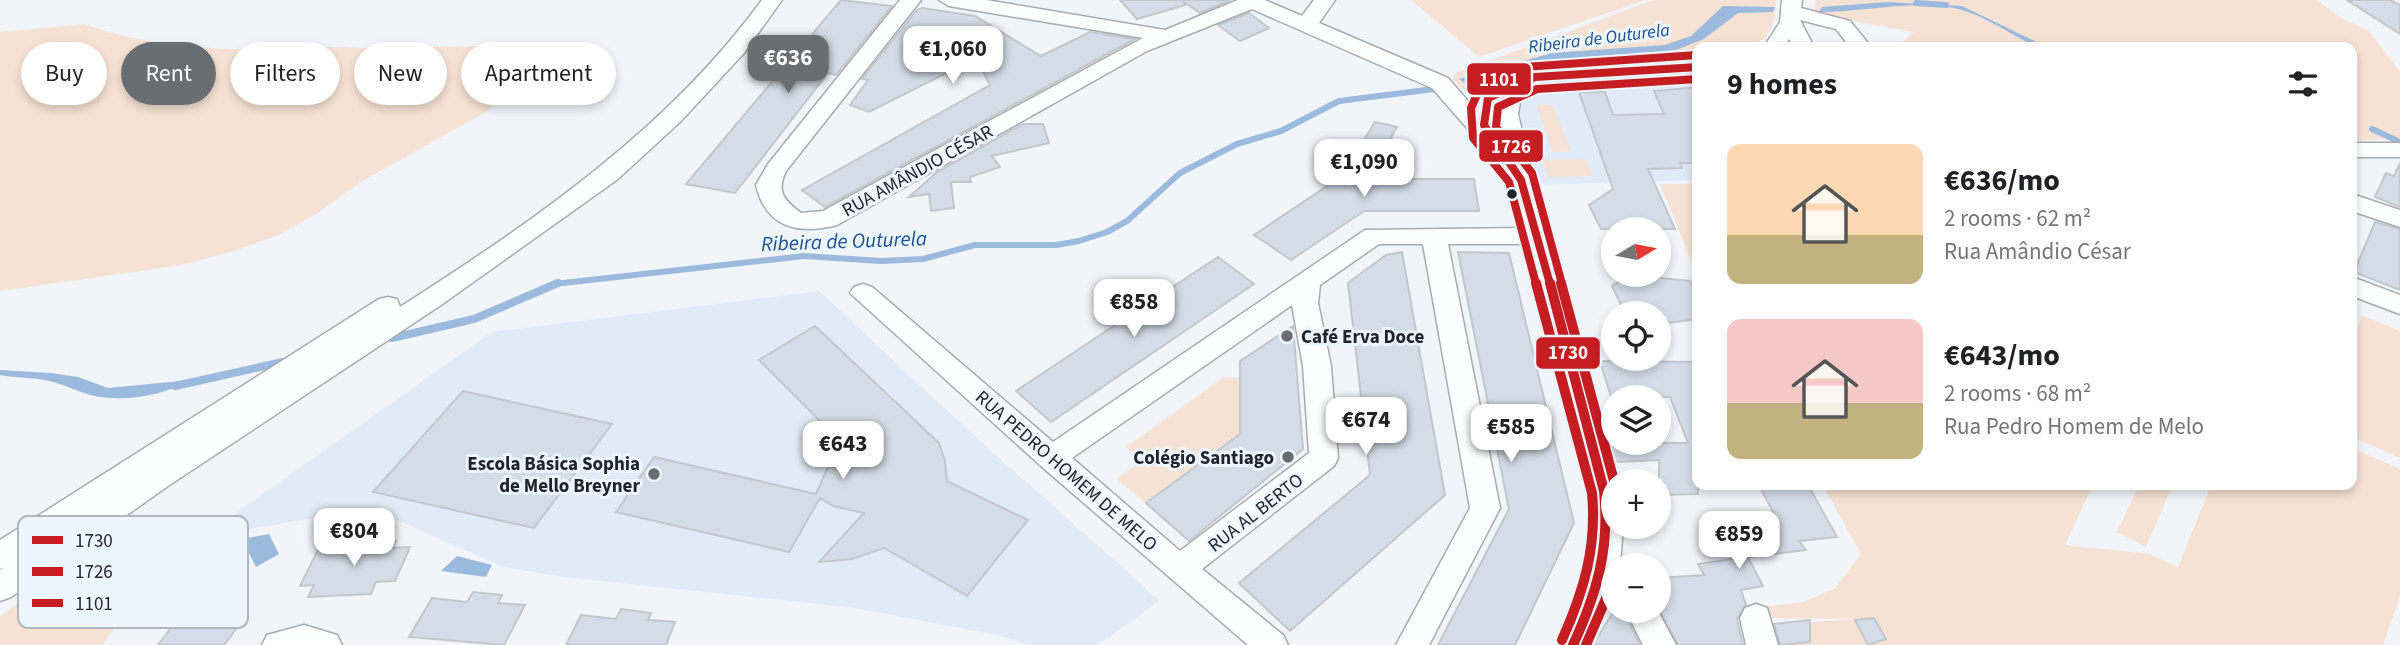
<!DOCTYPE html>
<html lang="en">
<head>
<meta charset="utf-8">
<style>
	:root { --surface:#fff; --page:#f6f6f6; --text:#202124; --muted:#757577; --accent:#696e73 }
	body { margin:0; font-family:"Source Sans 3",sans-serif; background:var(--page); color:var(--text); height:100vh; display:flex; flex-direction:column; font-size:26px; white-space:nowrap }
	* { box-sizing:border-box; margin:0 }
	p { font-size:23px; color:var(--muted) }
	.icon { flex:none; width:38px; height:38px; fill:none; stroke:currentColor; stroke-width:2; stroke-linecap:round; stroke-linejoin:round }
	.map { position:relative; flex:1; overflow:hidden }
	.drawer { position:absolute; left:1692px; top:42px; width:665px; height:448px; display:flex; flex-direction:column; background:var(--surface); border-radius:14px; box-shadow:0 4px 10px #0003 }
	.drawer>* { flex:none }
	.top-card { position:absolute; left:21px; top:42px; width:665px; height:63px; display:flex; gap:14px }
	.needle { width:46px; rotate:80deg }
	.tools { position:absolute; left:1601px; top:217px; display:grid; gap:14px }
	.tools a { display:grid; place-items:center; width:70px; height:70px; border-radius:50%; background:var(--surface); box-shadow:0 4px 10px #0003; font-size:35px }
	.price { position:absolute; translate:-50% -60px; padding:0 16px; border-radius:14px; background:#fff; color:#222; font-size:23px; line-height:46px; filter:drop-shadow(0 2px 4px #0008) }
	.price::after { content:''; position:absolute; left:50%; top:42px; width:21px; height:16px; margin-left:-10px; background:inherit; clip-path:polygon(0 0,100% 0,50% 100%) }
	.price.current { background:var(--accent); color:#fff }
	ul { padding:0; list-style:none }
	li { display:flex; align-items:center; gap:21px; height:175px; padding:0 35px }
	li span { display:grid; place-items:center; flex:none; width:196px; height:140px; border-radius:14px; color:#555 }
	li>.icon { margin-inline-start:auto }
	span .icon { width:84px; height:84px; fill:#fffc; stroke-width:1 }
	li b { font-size:30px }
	h2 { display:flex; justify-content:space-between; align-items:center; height:84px; padding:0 35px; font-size:30px }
	.tag { padding:0 24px; border-radius:32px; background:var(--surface); box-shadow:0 4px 10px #0003; font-size:24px; line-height:63px }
	.tag.current { background:var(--accent); color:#fff }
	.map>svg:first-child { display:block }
	.built { fill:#e1ebf7 }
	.green { fill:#f6e2d4 }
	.water { fill:#9cbadd }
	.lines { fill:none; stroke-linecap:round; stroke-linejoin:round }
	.stream-far1 { stroke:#9cbadd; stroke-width:6 }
	.stream { stroke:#9cbadd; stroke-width:8 }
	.building { fill:#d4dde7; stroke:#c2c7cc; stroke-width:2 }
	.minor-casing { stroke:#a7abb0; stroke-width:3 }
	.minor { fill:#fdfefe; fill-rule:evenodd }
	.bus-1-far1-casing { stroke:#edf5fe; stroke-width:12 }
	.bus-1-casing { stroke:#edf5fe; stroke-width:15 }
	.bus-2-far1-casing { stroke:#edf5fe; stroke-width:12 }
	.bus-2-casing { stroke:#edf5fe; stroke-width:15 }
	.bus-3-far1-casing { stroke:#edf5fe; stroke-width:12 }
	.bus-3-casing { stroke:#edf5fe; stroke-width:15 }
	.bus-1-far1 { stroke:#c61d23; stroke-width:8 }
	.bus-1 { stroke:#c61d23; stroke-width:10 }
	.bus-2-far1 { stroke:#c61d23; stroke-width:8 }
	.bus-2 { stroke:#c61d23; stroke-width:10 }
	.bus-3-far1 { stroke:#c61d23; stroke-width:8 }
	.bus-3 { stroke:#c61d23; stroke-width:10 }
	.bus-dot { fill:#20252b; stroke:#edf5fe; stroke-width:2.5 }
	.poi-dot { fill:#696e73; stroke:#edf5fe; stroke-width:2.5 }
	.labels { text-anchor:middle; stroke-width:6; stroke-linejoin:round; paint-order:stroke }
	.far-water-label { font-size:18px; font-style:italic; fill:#19528e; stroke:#edf5fe }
	.street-label { font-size:19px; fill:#20252b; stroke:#edf5fe }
	.poi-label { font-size:19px; font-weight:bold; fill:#20252b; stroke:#edf5fe; text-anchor:end }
	.water-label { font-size:21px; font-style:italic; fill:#19528e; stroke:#edf5fe }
	.key { fill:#edf5fe; stroke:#b0b7bf; stroke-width:2 }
	.key-label { font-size:19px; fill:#20252b }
	.line-badge { stroke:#edf5fe; stroke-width:2.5 }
	.badge-label { font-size:19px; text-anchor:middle; font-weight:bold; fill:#fff }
</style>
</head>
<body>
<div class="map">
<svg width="2400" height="645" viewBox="0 0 2400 645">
	<rect width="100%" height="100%" fill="#f1f5fa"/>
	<!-- built -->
	<path class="built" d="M1668,74L1697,81V180L1539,185L1518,124L1522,102L1546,85Z
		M819,291L970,432L1160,601L1097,645H1026L1002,636L855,608L564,577L504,567L394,519L331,515L202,537L492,332Z"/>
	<!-- green -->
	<path class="green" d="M1411,0H1645L1479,57Z
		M1654,0H1776L1775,18L1766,38L1748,47H1698L1697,55L1534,66L1465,86L1470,92L1466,93L1453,80L1454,74Z
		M1816,0H2317L2341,18L2369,31L2400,72V138L2352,141V47H1897L1913,32L1814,14Z
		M85,24C132,42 183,48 233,49C277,50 319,45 363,48L598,44L533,78L484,113L359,183L319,212L281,234L231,252L182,265L0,291V32Z
		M1536,105H1553L1571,151L1553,152Z
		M1585,159L1592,176L1548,177L1543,160Z
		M1660,184H1697V275Z
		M2362,315L2400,331V458L2352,437V343Z
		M1224,377L1240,378V434L1146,503L1116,479L1142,461L1126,447Z
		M2352,448L2400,469V597L2383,645H1773L1765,625L1857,619L1756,618L1769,606L1804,602L1835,588L1861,554L1823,485H2093L2065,545L2150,554L2178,567L2211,485H2352Z
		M2139,485H2173L2146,547L2117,532Z
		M132,520L198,554L109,634L103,645H0V616Z"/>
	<!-- water -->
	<path class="water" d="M1887,2L1962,6L2047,47H2037C2011,35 1983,14 1954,8C1910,0 1864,12 1819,12L1822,7Z
		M1723,6L1775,7L1773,12L1738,13L1704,39L1676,50L1546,60L1464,83L1459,79L1552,53L1665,45L1691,36Z
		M0,370L51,373L78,377L108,388L191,380C162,396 123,403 90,395C76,391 63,384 49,381C33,377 16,378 0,375Z
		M269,534L279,554L256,567L242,539Z
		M457,556L492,565L486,577L441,571Z"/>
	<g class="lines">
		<!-- stream-far1 -->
		<path class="stream-far1" d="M1916,3L1946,5
			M2372,129L2400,142
			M554,284L804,256L881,261L923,259L975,245H1056L1079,241L1107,232L1127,221L1180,173L1237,144L1281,131L1339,101L1434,89"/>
		<!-- stream -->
		<path class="stream" d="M392,338L474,319L558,283
			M175,386L283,362"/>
	</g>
	<!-- building -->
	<path class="building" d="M841,0L892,6L836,75L828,73L735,193L686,184Z
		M1120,0H1231L1200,13L1184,2L1185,5L1137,19Z
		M2347,0H2390L2400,5V34Z
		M922,8L975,16L1041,56L1090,32L1135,39L825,207L802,190L990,85L976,58L869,112L850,105L868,80L862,79L917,10Z
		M1249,13L1269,28L1240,41L1218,25Z
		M1698,87V163H1680L1682,168L1648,169L1675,229H1601L1589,205L1613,189L1579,92H1605L1613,115L1664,114L1654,91Z
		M1375,122L1397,127L1367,179H1474L1479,211H1364L1291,260L1254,235L1342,176Z
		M1023,124H1043L1049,143L992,156L1000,167L970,177L971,182H951L954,208L931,211L929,194L909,197L937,172Z
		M2400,163V207L2375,197L2386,173L2394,176Z
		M2375,222L2400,229V290L2354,272Z
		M1402,252L1445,495L1290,631L1239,583L1370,475L1348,283L1386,255Z
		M1458,252L1509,253L1574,523L1515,645H1438L1509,509Z
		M1218,257L1254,284L1051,422L1016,391Z
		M1651,277L1690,281L1698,297V319L1659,324V313H1625L1612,286L1623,279Z
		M815,326L939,443L945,461L947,481L1028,520L967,596L884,548L852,559L819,562L864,513L833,506L820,498L789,552L616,512L654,457L816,494L827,469L852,453L759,360Z
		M1293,326L1303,449L1189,541L1146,503L1240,434V361Z
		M1600,361L1698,362V494L1659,495V460L1616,462L1609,443H1688L1670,397H1611Z
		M463,391L612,424L534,528L373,492Z
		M1759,485H1808L1837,537L1799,541L1806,550L1748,557L1763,586L1741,590L1746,605L1737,619L1743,645H1678L1659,609V578L1704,575L1698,564L1740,558H1736L1724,535L1780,525Z
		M396,541L393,548L410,547L395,581L376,582L371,594L308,597L314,585L300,586L318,550L340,549L343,542Z
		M473,592L502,595L498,603L525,605L504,645L409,637L432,598L467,602Z
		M196,606L235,610L223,626L237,628L224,645H158L176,621L185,622Z
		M621,609L651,613L648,620L675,622L666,645H566L581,615L616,619Z
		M1614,611H1623L1640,645H1592Z
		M1874,618L1886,639L1868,645L1855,620Z
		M1810,620V642L1780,645L1774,624Z"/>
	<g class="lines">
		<!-- minor casing -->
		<g class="minor-casing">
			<path id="minor" d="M762,0H782L744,53L681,121L618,179L441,305L168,486L11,597L0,601V570L3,568L0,569V540L379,299L388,297L397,299L400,307C534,221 667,130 762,0Z
				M900,0H921L786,171C776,192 784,200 801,213L823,211L1143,38L949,6L939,0H986L1165,30L1238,0H1265L1302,16L1314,0H1335L1319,23L1448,78L1473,107L1480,93L1525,73L1698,61V73L1535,83L1521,97L1518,114L1538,201L1616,481H1614V527H1623L1620,565H1614V588L1589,645H1557C1583,589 1597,554 1589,491L1525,244H1448L1500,508L1429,645H1396L1470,508L1423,244H1379L1320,285L1318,303L1331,366L1338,458L1334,466L1202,569L1283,635L1288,645H1248L1041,466L850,293L854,287L863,284L872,287L1053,442L1365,230L1521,228L1509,176L1432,88L1252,9L1147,51L837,225C798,235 766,228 756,185L768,164ZM1498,101L1496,114L1501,138C1492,128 1493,113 1498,101ZM1292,305L1303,366L1309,453L1180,551L1072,458Z
				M1782,0H1802L1801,8L1850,21L1871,47H1850L1836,29L1800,20L1814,47H1794L1789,39L1784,47H1764L1780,22Z
				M2352,143H2400V157H2352Z
				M2352,194L2400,210V227L2352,211Z
				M2352,277L2400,295V314L2352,296Z
				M1756,604L1767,608L1778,645H1746L1740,618L1745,608Z
				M1626,611H1658L1676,645H1643Z
				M304,625L337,635L342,645H262L267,635Z"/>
		</g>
		<!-- minor -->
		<use href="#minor" class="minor"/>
		<!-- bus-1-far1 casing -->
		<g class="bus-1-far1-casing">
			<path id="bus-1-far1" d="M1550,284L1521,180L1484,125L1488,98L1535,77L1698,67"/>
		</g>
		<!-- bus-1 casing -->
		<g class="bus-1-casing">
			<path id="bus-1" d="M1550,283L1604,491C1610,548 1597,593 1573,645"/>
		</g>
		<!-- bus-2-far1 casing -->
		<g class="bus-2-far1-casing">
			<path id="bus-2-far1" d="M1562,284L1532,173L1496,127L1498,107L1537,89L1698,79"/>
		</g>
		<!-- bus-2 casing -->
		<g class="bus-2-casing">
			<path id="bus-2" d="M1561,283L1614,481
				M1586,645L1614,580"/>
		</g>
		<!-- bus-3-far1 casing -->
		<g class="bus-3-far1-casing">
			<path id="bus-3-far1" d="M1536,284L1509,182L1473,138L1471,108L1480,88L1523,67L1697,55"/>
		</g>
		<!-- bus-3 casing -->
		<g class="bus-3-casing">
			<path id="bus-3" d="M1536,283L1592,493C1597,547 1584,591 1562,640"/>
		</g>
		<!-- bus-1-far1 -->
		<use href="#bus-1-far1" class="bus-1-far1"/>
		<!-- bus-1 -->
		<use href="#bus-1" class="bus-1"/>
		<!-- bus-2-far1 -->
		<use href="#bus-2-far1" class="bus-2-far1"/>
		<!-- bus-2 -->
		<use href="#bus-2" class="bus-2"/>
		<!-- bus-3-far1 -->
		<use href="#bus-3-far1" class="bus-3-far1"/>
		<!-- bus-3 -->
		<use href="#bus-3" class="bus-3"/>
	</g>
	<!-- markers -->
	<circle class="bus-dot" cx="1512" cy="194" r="6"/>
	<g class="poi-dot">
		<circle cx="1287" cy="336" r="7"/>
		<circle cx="1288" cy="457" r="7"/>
		<circle cx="654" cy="474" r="7"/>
	</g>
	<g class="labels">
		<!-- far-water labels -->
		<g class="far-water-label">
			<text transform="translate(1599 38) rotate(-7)" y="6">Ribeira de Outurela</text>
		</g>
		<!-- street labels -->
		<g class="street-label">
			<text transform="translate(917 170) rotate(-29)" y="7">RUA AMÂNDIO CÉSAR</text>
			<text transform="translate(1067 470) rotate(41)" y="7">RUA PEDRO HOMEM DE MELO</text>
			<text transform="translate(1255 512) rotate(-38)" y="7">RUA AL BERTO</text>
		</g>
		<!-- poi labels -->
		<g class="poi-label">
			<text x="1301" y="343" text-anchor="start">Café Erva Doce</text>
			<text x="1274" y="464">Colégio Santiago</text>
			<text x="640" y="470">Escola Básica Sophia<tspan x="640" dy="22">de Mello Breyner</tspan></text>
		</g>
		<!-- water labels -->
		<g class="water-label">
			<text transform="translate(844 241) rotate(-2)" y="7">Ribeira de Outurela</text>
		</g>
	</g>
	<!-- legend -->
	<rect x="18" y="516" width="230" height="112" rx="10" class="key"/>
	<rect x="32" y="536" width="31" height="8" fill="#c61d23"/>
	<rect x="32" y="567" width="31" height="9" fill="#c61d23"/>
	<rect x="32" y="599" width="31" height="8" fill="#c61d23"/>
	<g class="key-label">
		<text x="75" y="547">1730</text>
		<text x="75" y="578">1726</text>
		<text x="75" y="610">1101</text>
	</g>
	<g class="line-badge">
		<rect x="1466" y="62" width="66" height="34" rx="7" fill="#c61d23"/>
		<rect x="1478" y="129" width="66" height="34" rx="7" fill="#c61d23"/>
		<rect x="1535" y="336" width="66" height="34" rx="7" fill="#c61d23"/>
	</g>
	<g class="badge-label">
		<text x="1499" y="86">1101</text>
		<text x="1511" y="153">1726</text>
		<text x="1568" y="359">1730</text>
	</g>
</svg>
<div class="tools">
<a><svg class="needle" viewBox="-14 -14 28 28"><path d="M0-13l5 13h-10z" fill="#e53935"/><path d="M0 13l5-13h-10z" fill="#757577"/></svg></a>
<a><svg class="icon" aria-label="locate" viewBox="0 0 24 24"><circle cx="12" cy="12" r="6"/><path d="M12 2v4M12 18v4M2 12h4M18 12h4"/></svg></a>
<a><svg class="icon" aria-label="layers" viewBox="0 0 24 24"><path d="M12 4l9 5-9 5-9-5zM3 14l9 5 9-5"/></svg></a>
<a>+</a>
<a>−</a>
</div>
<b class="price" style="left:953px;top:86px">€1,060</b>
<b class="price current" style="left:788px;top:95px">€636</b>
<b class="price" style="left:1364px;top:199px">€1,090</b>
<b class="price" style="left:1134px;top:339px">€858</b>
<b class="price" style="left:1366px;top:457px">€674</b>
<b class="price" style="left:1511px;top:464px">€585</b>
<b class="price" style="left:843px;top:481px">€643</b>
<b class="price" style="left:354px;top:568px">€804</b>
<b class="price" style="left:1739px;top:571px">€859</b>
<div class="top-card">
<a class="tag">Buy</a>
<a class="tag current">Rent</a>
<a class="tag">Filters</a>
<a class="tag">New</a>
<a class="tag">Apartment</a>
</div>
<section class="drawer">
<h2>9 homes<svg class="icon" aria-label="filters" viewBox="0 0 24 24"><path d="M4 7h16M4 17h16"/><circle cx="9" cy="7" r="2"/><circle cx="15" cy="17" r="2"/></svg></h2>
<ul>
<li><span style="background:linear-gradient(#ffd9b3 65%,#c2b280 0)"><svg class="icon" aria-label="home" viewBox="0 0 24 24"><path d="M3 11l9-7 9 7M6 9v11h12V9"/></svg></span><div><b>€636/mo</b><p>2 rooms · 62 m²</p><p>Rua Amândio César</p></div></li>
<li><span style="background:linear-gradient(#f6c9c9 60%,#c2b280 0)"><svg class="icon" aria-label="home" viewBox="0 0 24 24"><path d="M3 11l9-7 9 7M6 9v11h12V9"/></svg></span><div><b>€643/mo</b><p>2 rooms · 68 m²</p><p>Rua Pedro Homem de Melo</p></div></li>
</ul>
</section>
</div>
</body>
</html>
